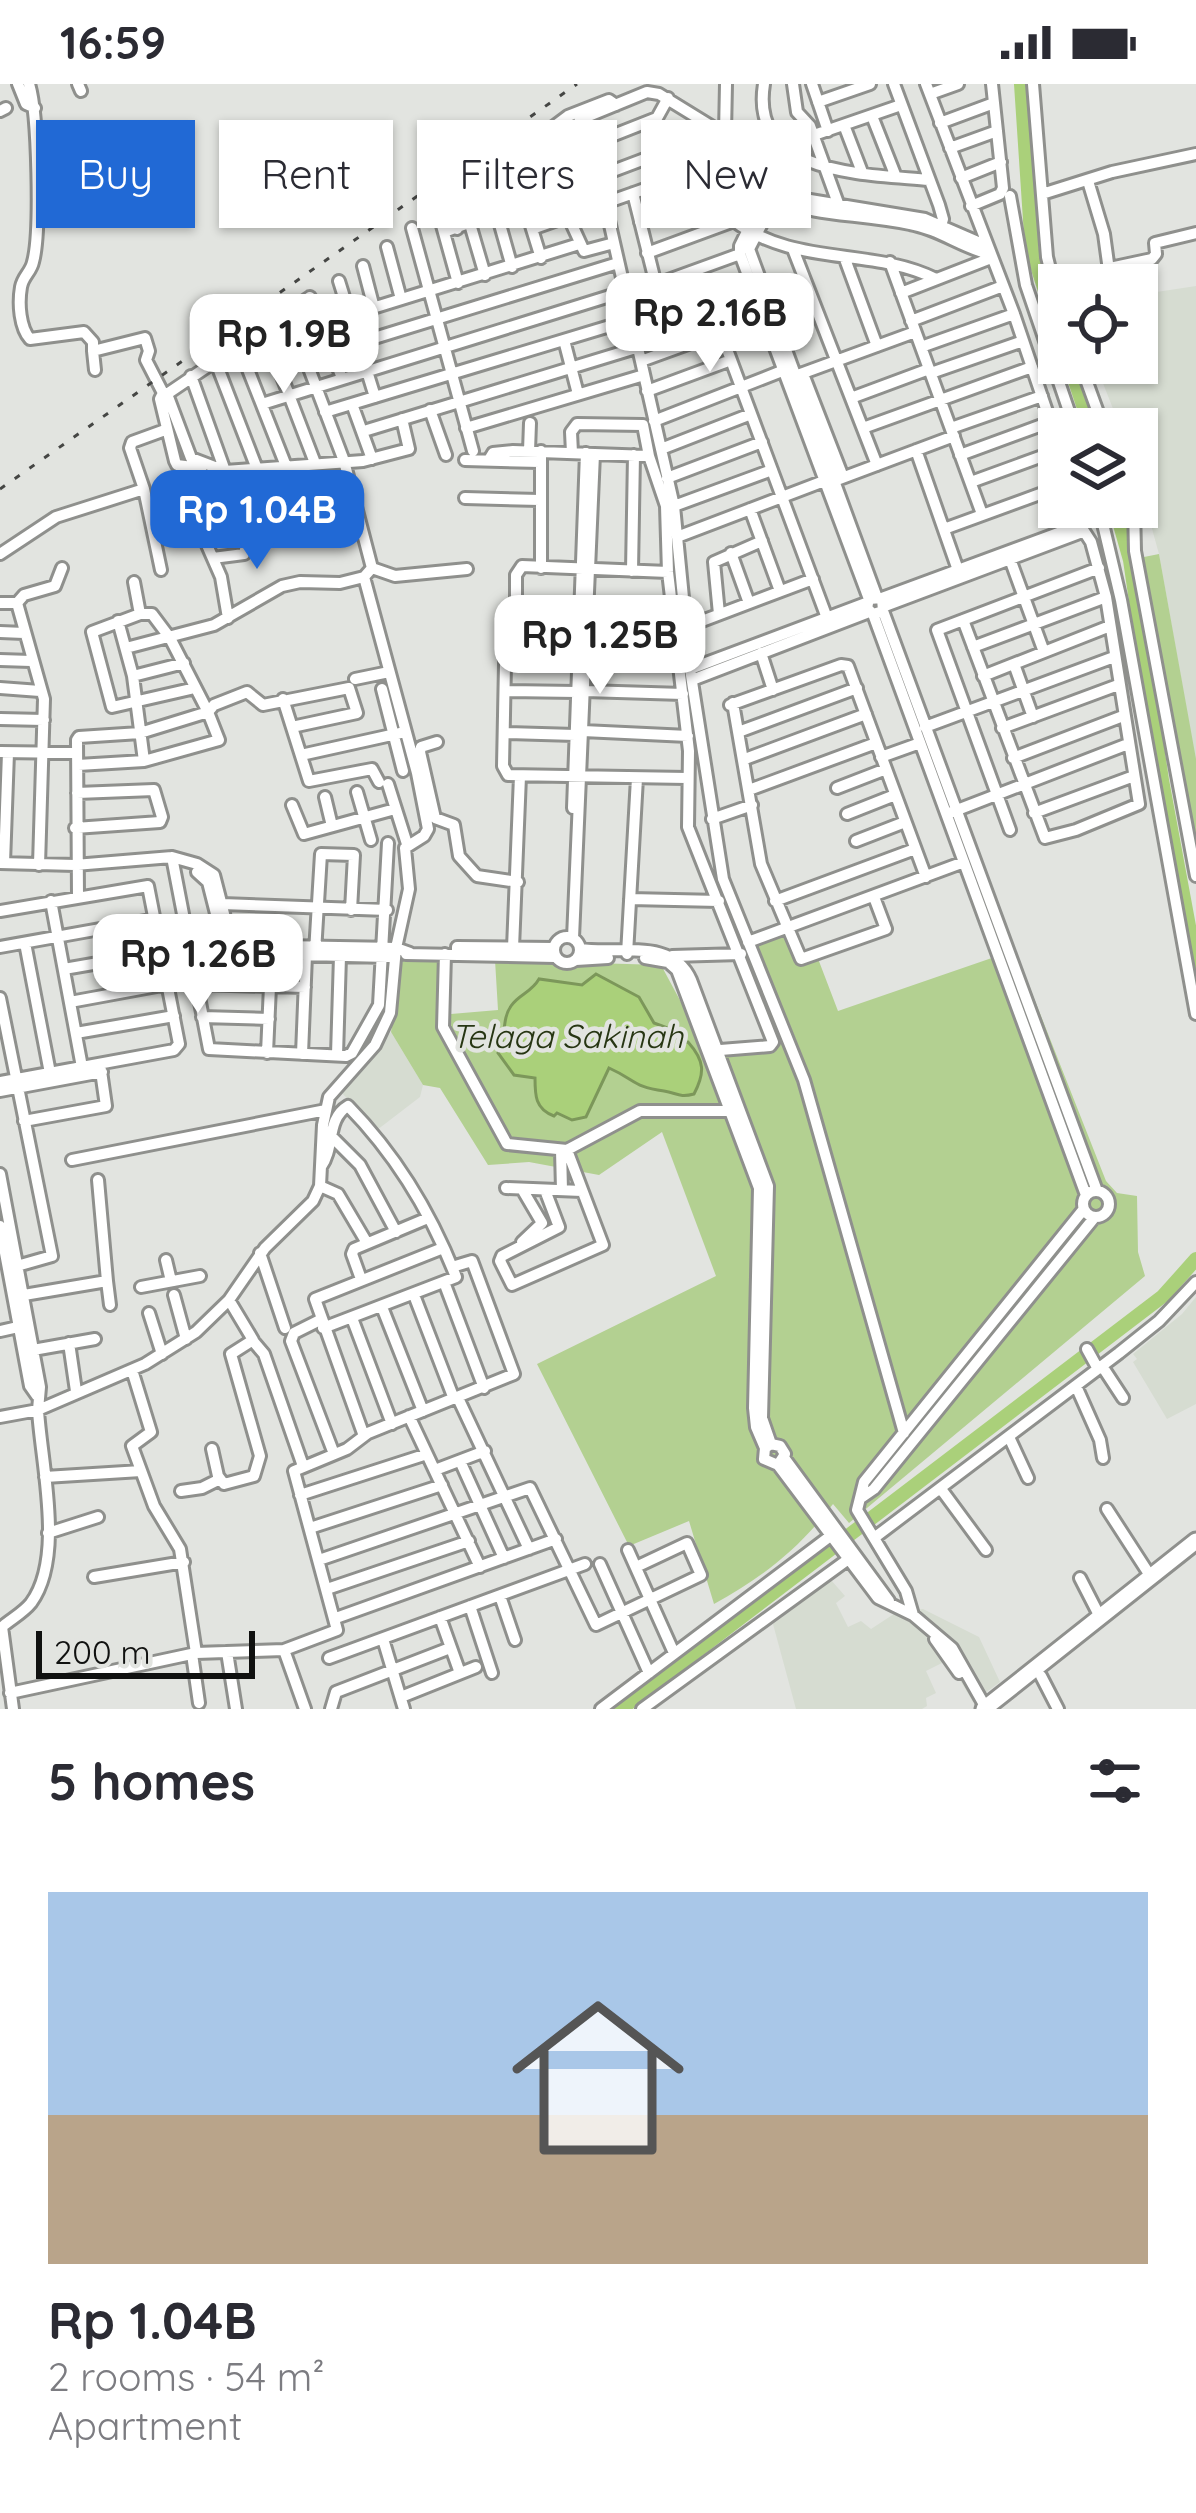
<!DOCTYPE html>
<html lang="en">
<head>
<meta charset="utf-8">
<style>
	:root { --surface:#fff; --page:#f7f7f7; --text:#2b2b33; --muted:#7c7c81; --accent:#2169d5 }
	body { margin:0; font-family:Quicksand,sans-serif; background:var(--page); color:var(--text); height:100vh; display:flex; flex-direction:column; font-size:45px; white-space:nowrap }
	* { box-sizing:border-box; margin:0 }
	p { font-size:39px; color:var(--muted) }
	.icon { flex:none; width:66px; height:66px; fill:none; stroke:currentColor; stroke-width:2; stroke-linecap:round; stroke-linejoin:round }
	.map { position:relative; height:1625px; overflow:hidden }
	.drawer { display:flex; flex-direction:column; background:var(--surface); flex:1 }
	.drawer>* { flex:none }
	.guide { position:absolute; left:36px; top:36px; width:1125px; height:108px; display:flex; gap:24px }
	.fabs { position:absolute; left:1038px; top:180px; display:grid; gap:24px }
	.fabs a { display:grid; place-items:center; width:120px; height:120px; border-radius:0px; background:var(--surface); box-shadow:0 3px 9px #0004; font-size:60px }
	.scale { position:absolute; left:36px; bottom:30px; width:219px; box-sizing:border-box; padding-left:12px; border:6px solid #101110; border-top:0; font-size:33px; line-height:42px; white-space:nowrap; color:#101110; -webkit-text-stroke:9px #e2e4e0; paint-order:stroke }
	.price { position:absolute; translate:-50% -102px; padding:0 27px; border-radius:24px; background:#fff; color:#222; font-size:39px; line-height:78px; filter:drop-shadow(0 3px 6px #0008) }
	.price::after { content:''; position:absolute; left:50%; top:72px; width:36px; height:27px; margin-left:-18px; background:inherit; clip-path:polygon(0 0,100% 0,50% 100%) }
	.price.current { background:var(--accent); color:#fff }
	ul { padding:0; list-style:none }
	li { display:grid; align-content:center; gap:24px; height:636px; padding:0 48px }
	li span { display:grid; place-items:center; height:372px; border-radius:0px; color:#555 }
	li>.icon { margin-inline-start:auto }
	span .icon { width:216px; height:216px; fill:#fffc; stroke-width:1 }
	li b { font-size:51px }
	h2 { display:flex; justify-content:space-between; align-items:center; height:144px; padding:0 48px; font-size:51px }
	.pill { padding:0 42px; border-radius:0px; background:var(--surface); box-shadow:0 3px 9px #0004; font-size:42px; line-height:108px }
	.pill.current { background:var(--accent); color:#fff }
	.status { display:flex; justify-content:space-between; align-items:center; height:84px; padding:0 60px; background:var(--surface); direction:ltr }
	.status svg { height:33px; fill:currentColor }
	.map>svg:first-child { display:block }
	.built { fill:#d6dcd1 }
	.green { fill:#b3d091 }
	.water { fill:#aad07a; stroke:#7c975a; stroke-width:3 }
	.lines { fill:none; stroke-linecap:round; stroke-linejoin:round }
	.river { stroke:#aad07a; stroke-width:14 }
	.minor-casing { stroke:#8f908d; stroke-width:16 }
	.highway-casing { stroke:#8f908d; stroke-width:21 }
	.minor { stroke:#fff; stroke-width:10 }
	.highway { stroke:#fff; stroke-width:15 }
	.rail { stroke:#454644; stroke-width:3; stroke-dasharray:6 12; stroke-linecap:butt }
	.labels { text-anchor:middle; stroke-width:9; stroke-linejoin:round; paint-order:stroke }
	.water-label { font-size:33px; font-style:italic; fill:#273613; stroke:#e2e4e0 }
</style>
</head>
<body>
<div class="status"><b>16:59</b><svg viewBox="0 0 49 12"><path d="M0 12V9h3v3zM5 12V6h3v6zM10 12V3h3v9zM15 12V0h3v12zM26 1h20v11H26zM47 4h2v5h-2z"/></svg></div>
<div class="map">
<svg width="1196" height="1625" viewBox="0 0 1196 1625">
	<rect width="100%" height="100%" fill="#e2e4e0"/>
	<!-- built -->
	<path class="built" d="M1196,202V679L1159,470L1137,391V345H1121L1095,279H1137V211Z
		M391,948L423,1001L420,1013L377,1046L340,1007Z
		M1196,1213V1320L1167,1335L1133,1278L1137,1275L1133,1270L1182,1230Z
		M831,1496L845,1512L836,1519L848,1543L861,1537L871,1545L897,1528L923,1525L979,1553L1000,1598L973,1618L948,1576L926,1587L936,1609L926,1614L927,1622L922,1625H796L773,1540Z"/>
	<!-- green -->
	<path class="green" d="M1159,470L1196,675V800L1139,474Z
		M787,847L799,879L817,872L838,927L1015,866L1106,1097L1117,1109L1137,1112L1138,1168L1145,1192L849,1439L833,1420C800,1464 762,1494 714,1520L689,1437L629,1462L537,1280L716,1192L662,1048L599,1091L529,1078L488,1081L440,1004L423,1001L391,948L403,874L450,876L451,930L498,926L495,876L661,881L703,959L796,956L755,858Z"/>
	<!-- water -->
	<path class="water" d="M596,890L639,913L654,939L676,947L678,959L688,958C705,977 705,989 694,1010C679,1014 677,1009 664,1007C633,1003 636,996 609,984L586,1033L572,1036L557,1029L554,1032C535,1025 535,1011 535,994L514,991L498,969C507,954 501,936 511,922C519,910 531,909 539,895L582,901Z"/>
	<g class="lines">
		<!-- river -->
		<path class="river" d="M1021,0L1032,166L1059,251
			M1069,279L1091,345
			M1115,423L1130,476L1162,696L1196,880
			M621,1625L1163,1212L1196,1175"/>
		<!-- minor casing -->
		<g class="minor-casing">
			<path id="minor" d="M18,0L26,20L35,24
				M29,0C38,28 41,149 33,178C31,188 23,192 21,203C18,220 20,244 30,255L84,248L93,258V267
				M78,0L81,7
				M764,0C749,92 867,90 929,96
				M793,0L797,28L810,42L839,122
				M812,0L828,47
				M894,0L939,121L943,135L940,145
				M926,0L1014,230L1059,363
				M1033,0L1047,173L1059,222
				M930,10L958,0
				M818,18L870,0
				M0,27L6,24
				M872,32L896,93
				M649,38C655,55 668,59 680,72C699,93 709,118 733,136C793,183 872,163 936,195
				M940,39L994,19
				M844,41L862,88
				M717,51C774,143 819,122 910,140C939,145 961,163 989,170
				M814,51L901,21
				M720,54L725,49L726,0
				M586,62L657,34L668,14
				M950,64L997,47
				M521,65L539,114
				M496,85L511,125
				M597,93L671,65
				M961,94L1001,78
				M1088,97L1104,150L1111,201
				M770,101L740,162V170L869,515L867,524L873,530L883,527L882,514L869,515
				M569,102L548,47L568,32L609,16L616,21
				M473,103L484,135
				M779,106L749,165L876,511
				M633,109L656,201
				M1042,110L1112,88L1196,70
				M1010,112L1026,201L1075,345
				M450,119L457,145
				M524,119L541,174
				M971,122L1000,110L1003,104L992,0
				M438,127L458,199
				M497,130L512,183
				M568,132L584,167L614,159
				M640,138L706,111
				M470,140L485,191
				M412,144L473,367
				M532,145L690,89
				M444,148L569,102L587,106L600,102
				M387,163L401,215
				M793,165L877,381
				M647,169L734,137
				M845,175L877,262
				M890,178L982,430
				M363,182L374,224
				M1110,184L1152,175L1156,170L1155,159L1196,149
				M339,197L375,313
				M901,209L991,174
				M627,211L740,170
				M709,217L827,534
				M350,231L579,160
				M911,237L1003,202
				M263,243L315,379
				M635,244L750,201
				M564,256L578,310
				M358,259L618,179
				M238,260L286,382
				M921,263L1014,230
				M215,276L259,390L266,436
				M641,277L721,248
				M1080,279L1104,345
				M95,286L93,267L145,254L149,267L146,276L163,309L160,315L175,377L177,381L200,384
				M931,289L1023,257
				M803,290L843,393
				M191,292L225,387
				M795,292L915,248
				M342,294L310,213L167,310L191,374L225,387L363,377L409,365L402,335
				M647,307L731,276
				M851,314L929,285
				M262,320L626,207
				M352,320L372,375
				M430,326L446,371
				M325,328L633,235
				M654,337L782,287
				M466,344L644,291
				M863,344L1032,283
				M951,344L1042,312
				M364,347L639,263
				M661,365L751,330
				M916,366L958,486
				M529,367L530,339
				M572,369L571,348L577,340L643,341L649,372
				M960,371L1050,338
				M490,374L493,369L513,367L649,372L666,422L668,488L689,667L688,743L773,958L770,962L708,967
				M465,376L540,378
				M201,384L207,461L221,493L228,534
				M667,394L762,358
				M834,397L954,352
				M971,398L1059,366
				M465,414L540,416
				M674,422L772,386
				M1099,423L1121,516L1196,930
				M1134,423L1135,467L1196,792
				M750,425L780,507
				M944,445L1059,403
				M677,453L824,397
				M731,469L749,519
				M0,470L56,433L144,405
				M213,474L244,470L249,449
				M1010,475L1044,568
				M372,484L395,492L467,485
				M541,484V367
				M161,486L144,405L130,364L132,358L165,346
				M632,487L634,371
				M134,498L140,530
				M882,514L1080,441L1091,458L1106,513L1139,720L1076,746L1045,754L963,536
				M0,519H17L44,615L39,781
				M17,519L24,511L55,502L62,484
				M885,522L1082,448
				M516,523V491L522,482L668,488
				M516,523L580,524
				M587,524L673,528
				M883,527L1097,1107
				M719,530L714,478L762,457
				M873,530L1086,1111
				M118,537L133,592L144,677
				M686,543L813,495
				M0,548L24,549
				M973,563L1106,513
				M126,564L214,541L282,502L300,498L340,499L364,493
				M506,565L678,570
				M761,569L773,606
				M0,576L31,577
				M1014,580L1033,633
				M690,585L866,519
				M133,592L184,579
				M983,592L1110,542
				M355,595L389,588
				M692,596L869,528
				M0,604L40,607
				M195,604L112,623L92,548L140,530H152L170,554L208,628L214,621L247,608L263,621L349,604L357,629L292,643
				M382,605L403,687
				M505,607L577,608
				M585,607L683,610
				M283,615L309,697L372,685L379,698
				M733,619L761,780L801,875L886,845L874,813
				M730,621L841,581L848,582L926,793
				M0,635L44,636
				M925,643L1114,573
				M1002,644L1118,601
				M583,647L688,652
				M741,647L857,604
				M505,649L575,651
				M437,658L421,663L420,668L435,734L454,741L459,772L477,792L518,798
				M0,668L77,669
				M301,671L405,648
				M881,673L920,659
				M1013,674L1123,632
				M745,675L866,630
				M78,681L144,677L219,656L208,628L140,649L79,653L77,656L78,813
				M503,682L508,691L687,694
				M503,682L506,529L516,523
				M388,700L407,760
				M837,704L886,685
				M749,706L876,659
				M357,708L371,756
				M325,713L332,742
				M292,721L304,750L395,725
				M573,724L586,369
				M952,728L1128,660
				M1034,729L1134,692
				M847,730L895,711
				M712,735L752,721
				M75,744L160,738L162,733L154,706L77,709
				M1010,746L937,546L1099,484
				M856,757L905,738
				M172,773L209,965L346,972L352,969L379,921L388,759
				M0,779L75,781L172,773L197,780L214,791L232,861L396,864L410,869
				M4,779L8,669
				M197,788L208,798L226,869L388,873
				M630,815L719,817
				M51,817L82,983
				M775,817L915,765
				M222,820L387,826
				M0,827L148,802L179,960L174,966L0,998
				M554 866a13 13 0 1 1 26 0a13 13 0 1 1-26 0Z
				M573,854L594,370
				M748,858L964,778
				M25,859L50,989
				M0,863L156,835
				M513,864L520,692
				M580,865C619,871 672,853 691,896L768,1102L762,1334L771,1360L780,1362L785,1370L778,1381L764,1375L765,1364L771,1360
				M315,868L321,770L354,771L351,826
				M406,870L555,873
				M445,870L443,943L507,1060L567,1066L640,1027H737
				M627,870L637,694
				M457,871V863L553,864
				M672,872L741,870
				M645,874L668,878L677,886L759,1104L754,1324L756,1343L765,1364
				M576,876L608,874
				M64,885L162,868
				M196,900L305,903
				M0,914L52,1172L17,1182
				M70,918L168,900
				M202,933L269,935
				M76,949L174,932
				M267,969L270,902
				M302,970L306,871
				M337,971L340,872
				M0,1007L102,988
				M24,1037L106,1022L100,980
				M331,1052L360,1081L396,1148
				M561,1066L562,1106
				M72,1076L326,1026
				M321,1083C335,1063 326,1035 348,1022C395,1070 431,1129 456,1193L323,1244
				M0,1090L40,1303L38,1326L0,1333
				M320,1102L338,1110L367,1159
				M506,1104L582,1107
				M522,1105L542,1139L522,1158
				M545,1106L559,1143L502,1172L500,1177L512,1201L603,1161L567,1066
				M1083 1120a13 13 0 1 1 26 0a13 13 0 1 1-26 0Z
				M0,1142L30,1302L37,1312
				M260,1169L285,1244
				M166,1176L171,1197
				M361,1195L352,1170L354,1165L428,1134
				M107,1197L110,1221
				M444,1198L484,1304
				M141,1203L200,1192
				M24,1211L107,1197L98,1096
				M174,1211L186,1255
				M414,1211L454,1315
				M382,1223L423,1327
				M149,1229L162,1270
				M352,1234L392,1340
				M320,1236L294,1249L291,1257L334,1370
				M0,1247L18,1243
				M253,1257L264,1270L303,1382
				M69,1259L76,1307
				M1087,1265L1098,1285
				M33,1266L95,1255
				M1102,1282L1123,1314
				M132,1286L151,1348L132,1362L154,1422L180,1465L196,1569
				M1076,1302L1100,1356L1103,1374
				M458,1314L529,1465
				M409,1332L480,1483
				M904,1349L804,996L723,795L690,585L674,422L605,119L577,41L581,35L647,8L659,10L724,50L770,101L798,114L925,135L985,161
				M364,1352L315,1215L443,1164
				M1009,1353L1028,1394
				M212,1365L218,1392L224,1400L254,1392L260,1372L231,1270L253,1256L229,1216
				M785,1375L889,1517
				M460,1377L504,1474
				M778,1381L878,1514L913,1531L952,1564L986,1624
				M435,1386L485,1367
				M45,1393L141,1387
				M941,1405L986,1466
				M181,1407L202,1404L220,1395
				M300,1411L427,1370
				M861,1414L874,1405L1094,1134
				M1107,1425L1151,1493
				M310,1444L442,1401
				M48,1449L98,1433
				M874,1454L1119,1269L1159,1237L1196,1198
				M628,1466L674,1569
				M319,1476L530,1404L596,1541L701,1491L687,1459L636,1483
				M600,1480L649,1589
				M94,1493L184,1478
				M1080,1494L1100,1533
				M327,1505L469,1457
				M500,1512L515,1556
				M470,1522L492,1589
				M913,1531L906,1507L857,1426L864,1398L1083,1126
				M440,1533L460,1589
				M336,1534L556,1455
				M383,1555L404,1625
				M935,1555L959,1589
				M284,1566L305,1625
				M227,1568L236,1625
				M192,1570L199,1619
				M329,1574L585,1480
				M1041,1592L1058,1625
				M10,1609L196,1569L284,1566L337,1546L294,1387L347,1365L368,1349L514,1290L472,1177L452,1183
				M401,1613L476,1583
				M13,1625L2,1543C11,1535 23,1529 31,1519C65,1473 41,1379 38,1326L145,1280L196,1248L229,1216L265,1164L313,1117L320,1102L323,1041L329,1013L375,961L390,929L396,864L409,805L405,764L424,752L428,745L417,689L364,493L372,484L344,377L287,226
				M331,1625L336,1608L450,1564
				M601,1625L837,1447
				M642,1625L854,1471"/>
		</g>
		<!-- highway casing -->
		<g class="highway-casing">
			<path id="highway" d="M984,1625L1196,1457"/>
		</g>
		<!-- minor -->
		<use href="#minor" class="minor"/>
		<!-- highway -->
		<use href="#highway" class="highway"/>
		<!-- rail -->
		<path class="rail" d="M0,405L577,0"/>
	</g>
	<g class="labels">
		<!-- water labels -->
		<g class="water-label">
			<text x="567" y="964">Telaga Sakinah</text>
		</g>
	</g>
</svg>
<div class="fabs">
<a><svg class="icon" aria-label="locate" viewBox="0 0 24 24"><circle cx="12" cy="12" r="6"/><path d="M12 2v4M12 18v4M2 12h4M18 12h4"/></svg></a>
<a><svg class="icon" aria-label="layers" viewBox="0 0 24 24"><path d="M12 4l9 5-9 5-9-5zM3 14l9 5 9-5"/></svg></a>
</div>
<div class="scale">200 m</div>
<b class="price" style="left:710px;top:291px">Rp 2.16B</b>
<b class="price" style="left:284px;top:312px">Rp 1.9B</b>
<b class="price current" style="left:257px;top:488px">Rp 1.04B</b>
<b class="price" style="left:600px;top:613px">Rp 1.25B</b>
<b class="price" style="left:198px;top:932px">Rp 1.26B</b>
<div class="guide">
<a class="pill current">Buy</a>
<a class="pill">Rent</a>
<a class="pill">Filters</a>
<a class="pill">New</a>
</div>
</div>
<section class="drawer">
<h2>5 homes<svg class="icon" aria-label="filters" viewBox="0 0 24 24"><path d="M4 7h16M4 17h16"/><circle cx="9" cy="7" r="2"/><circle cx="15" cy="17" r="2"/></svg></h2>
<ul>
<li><span style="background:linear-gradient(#a9c7e8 60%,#b9a48a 0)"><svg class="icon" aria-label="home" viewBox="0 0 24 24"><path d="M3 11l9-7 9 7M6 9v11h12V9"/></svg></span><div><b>Rp 1.04B</b><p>2 rooms · 54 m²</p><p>Apartment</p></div></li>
</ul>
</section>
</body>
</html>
